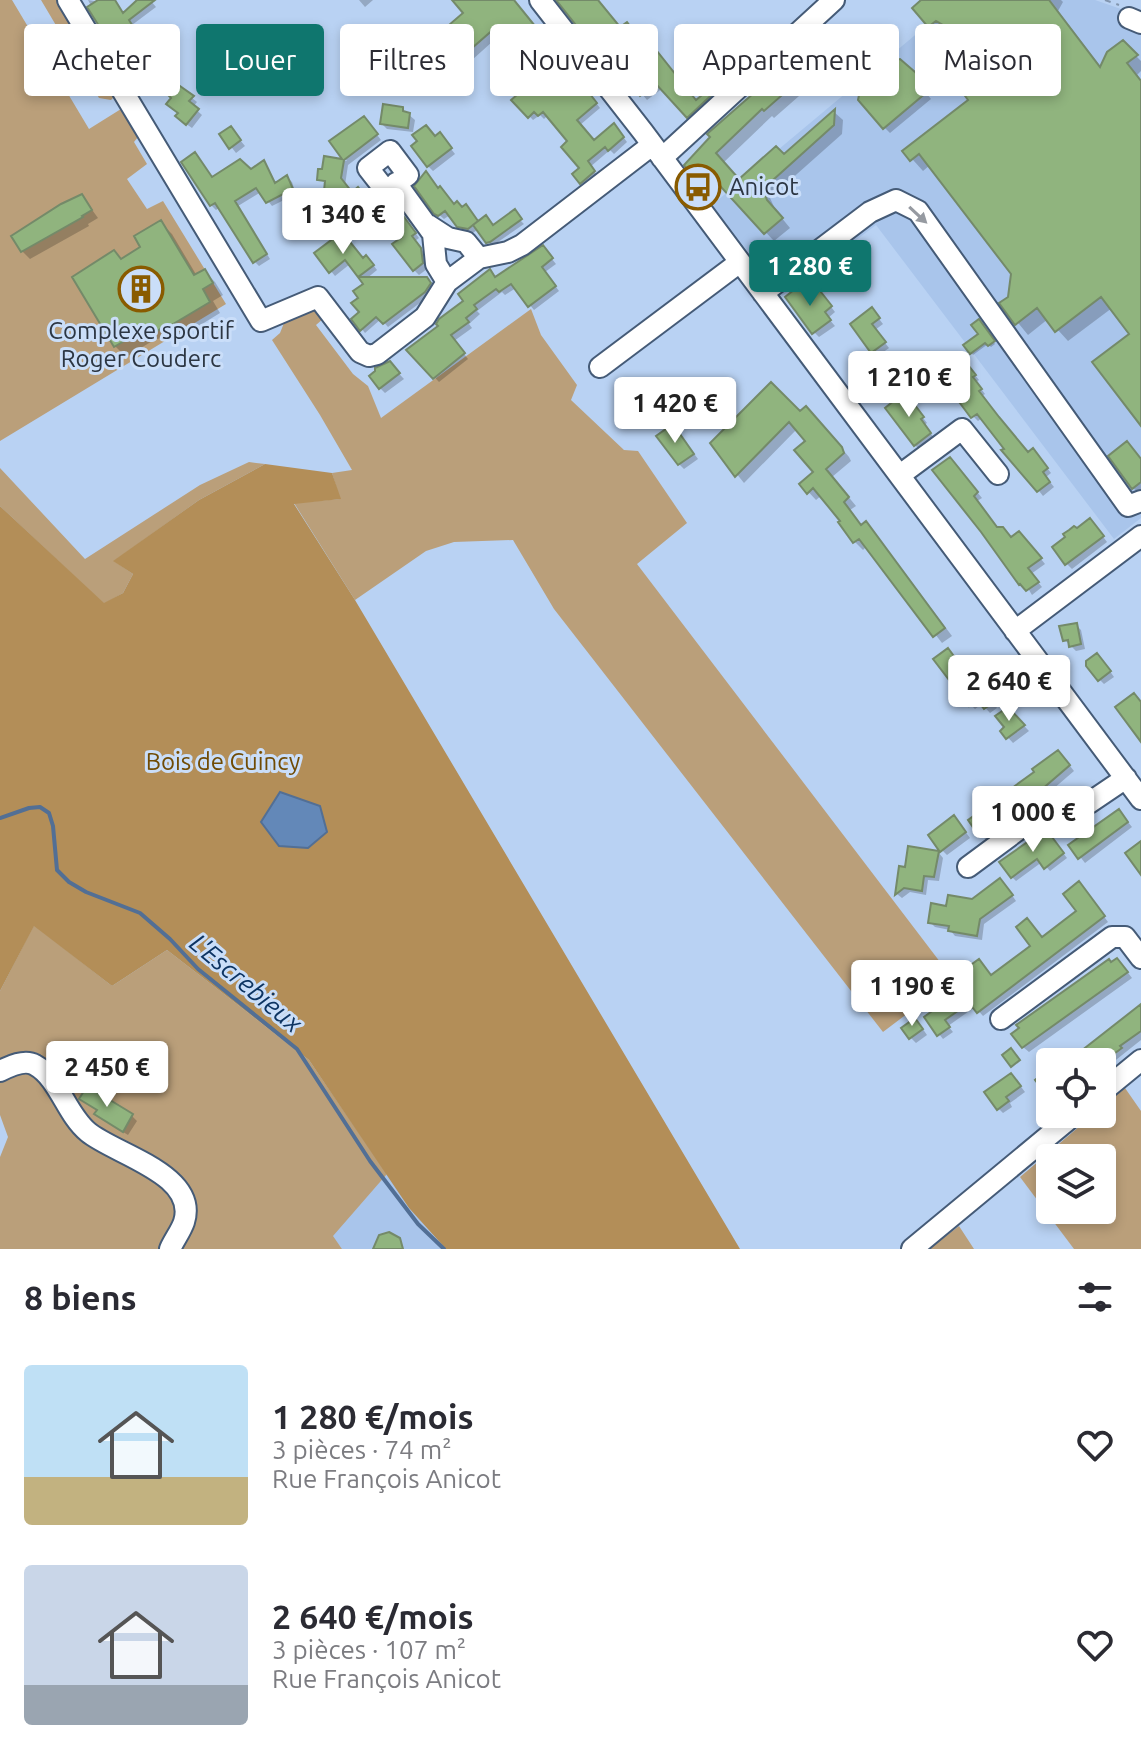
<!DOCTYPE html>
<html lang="fr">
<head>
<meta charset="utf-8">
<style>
	:root { --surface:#fff; --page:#f2f2f3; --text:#2b2b33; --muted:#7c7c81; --accent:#0f766e }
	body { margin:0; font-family:Ubuntu,sans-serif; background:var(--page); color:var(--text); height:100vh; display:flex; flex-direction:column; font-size:30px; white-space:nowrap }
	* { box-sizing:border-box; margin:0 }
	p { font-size:26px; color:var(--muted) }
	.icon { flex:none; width:44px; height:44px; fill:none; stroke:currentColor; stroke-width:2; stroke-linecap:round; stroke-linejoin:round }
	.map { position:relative; height:1249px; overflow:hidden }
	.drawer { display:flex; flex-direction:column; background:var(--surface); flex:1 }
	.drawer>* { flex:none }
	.hud { position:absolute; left:24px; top:24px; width:1094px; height:72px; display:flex; gap:16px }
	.fabs { position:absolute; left:1036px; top:1048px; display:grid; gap:16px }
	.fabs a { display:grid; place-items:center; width:80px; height:80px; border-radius:8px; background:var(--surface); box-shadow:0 4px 12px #0003; font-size:40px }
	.price { position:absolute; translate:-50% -68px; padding:0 18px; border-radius:8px; background:#fff; color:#222; font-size:26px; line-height:52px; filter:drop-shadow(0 2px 4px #0008) }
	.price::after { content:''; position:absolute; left:50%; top:48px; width:24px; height:18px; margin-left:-12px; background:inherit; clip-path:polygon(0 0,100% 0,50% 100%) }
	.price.current { background:var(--accent); color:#fff }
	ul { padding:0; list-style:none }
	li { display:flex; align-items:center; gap:24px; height:200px; padding:0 24px }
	li span { display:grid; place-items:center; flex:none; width:224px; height:160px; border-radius:8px; color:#555 }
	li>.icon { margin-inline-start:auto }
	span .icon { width:96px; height:96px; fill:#fffc; stroke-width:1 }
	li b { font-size:34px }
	h2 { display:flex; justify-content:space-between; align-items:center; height:96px; padding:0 24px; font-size:34px }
	.chip { padding:0 28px; border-radius:8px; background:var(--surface); box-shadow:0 4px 12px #0003; font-size:28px; line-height:72px }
	.chip.current { background:var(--accent); color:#fff }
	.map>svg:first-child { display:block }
	.built { fill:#a9c5eb }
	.green { fill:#ba9f7a; fill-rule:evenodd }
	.forest { fill:#b38e58 }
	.water { fill:#6388b8; stroke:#526f95; stroke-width:2 }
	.shadow { fill:#0003 }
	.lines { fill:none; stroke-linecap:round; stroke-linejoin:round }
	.stream { stroke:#526f95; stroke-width:4 }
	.building { fill:#90b47e; stroke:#748a69; stroke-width:2 }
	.minor-casing { stroke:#455b77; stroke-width:24 }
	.path { stroke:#8295ae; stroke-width:2; stroke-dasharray:6 6; stroke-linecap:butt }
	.minor { stroke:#fff; stroke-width:20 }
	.oneway { fill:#969aa1 }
	.labels { text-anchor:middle; stroke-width:6; stroke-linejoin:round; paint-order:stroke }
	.poi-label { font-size:24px; fill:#2c3643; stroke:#cadef9; text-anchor:start }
	.park-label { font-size:24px; fill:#704b04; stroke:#cadef9 }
	.water-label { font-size:26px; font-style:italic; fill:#0d3462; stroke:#cadef9 }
</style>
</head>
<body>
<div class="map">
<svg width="1141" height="1249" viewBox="0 0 1141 1249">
	<rect width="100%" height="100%" fill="#b9d2f3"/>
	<!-- built -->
	<path class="built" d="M957,0H1095L1141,16V518L1114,539L876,225L782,296L712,205Z
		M387,1174L409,1208L446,1249H342L332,1236Z"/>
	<!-- green -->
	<path class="green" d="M0,0H12L89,129L121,109L138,137L134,142L147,164L127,179L147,209L163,201L226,304L0,441Z
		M41,0H61L115,96L111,100L99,98Z
		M531,309L541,335L577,385L571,400L624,450L638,451L687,523L637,564L953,979L883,1032L554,609L513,540L454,542L426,551L355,600L294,503L340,499L332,473L352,470L320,415L272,340L280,333L284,323L316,310L324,318L316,325L353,374L368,386L381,418Z
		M249,462L265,464L199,500L114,561L133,574L123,593L104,604L0,506V468L85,559L200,485Z
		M34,925L112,986L167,950L309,1060L387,1174L333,1236L342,1249H0V1157L8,1137L0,1115V991Z
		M1125,1088L1141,1111V1249H1074L1020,1177L1094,1114H1102V1107ZM1050,1158H1102V1210H1050Z
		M959,1226L974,1249H929Z"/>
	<!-- forest -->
	<path class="forest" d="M265,464L332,473L341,499L294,504L355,600L740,1249H446L409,1208L309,1060L167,950L112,986L34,926L0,991V506L104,603L123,593L133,574L113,561L199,500Z"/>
	<!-- water -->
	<path class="water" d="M280,792L320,806L327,832L308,848L279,846L261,822Z"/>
	<!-- shadow -->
	<path class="shadow" d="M88,0L117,5L124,14L140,0H150L156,7L132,25L137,34L134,36L178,81L174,84L197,102L193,107L202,115L192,128L182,121L173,97L133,55L128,58L123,53L113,36L110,38L105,33Z
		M359,0H373L365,7Z
		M455,0H512L557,54L528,79L516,66L524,59L502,33L472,60L445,31L466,13Z
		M558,0H598L621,29L638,37L697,103L733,71L741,79L694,122L663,88L647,100L605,50L602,53L596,48Z
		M924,0H1061L1063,2L1058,11L1102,68L1123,43L1141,61V71L1137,75L1141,81V422L1132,334L1112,308L1068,341L1048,319L1028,335L1002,303L1010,298L1013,274L930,165L923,171L905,151L971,101L958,37L948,30L941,37L930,26L915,8Z
		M836,39L848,53L774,118L772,116L723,163L740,181L784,157L834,112L843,120L842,134L770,198L776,211L790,228L774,241L711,174L702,182L686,165Z
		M900,61L921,81L925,86L924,90L931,99L890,133L884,127L864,84Z
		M573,74L600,108L580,125L595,142L618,130L627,142L614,154L610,150L590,167L598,176L586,186L575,175L582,169L570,141L548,115L544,119L540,115L533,120L514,100L541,95Z
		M402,109L415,120L413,132L387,129L382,124Z
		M368,123L381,140L348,165L345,185L352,194H363L374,209L352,226L347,221L345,208L336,197L326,191L327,185L323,183L335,185L319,179L324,172L325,158L347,161L332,142Z
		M235,134L245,146L236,153L222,135Z
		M435,138L444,140L455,154L433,171L428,166Z
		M184,163L212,179L251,172L264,163L276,184L287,177L292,182L296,194L272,206L261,192L238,206L270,259L259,266L254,261L220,207L216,210L211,205Z
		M438,190L454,206L470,212L479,223L494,227L513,213L524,224L492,246L478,229L473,233L464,231L450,215L444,219L436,212Z
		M82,196L98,218L88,224L89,226L30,259L22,251Z
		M398,209L419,238L415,241L425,254L427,269L419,275L414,270Z
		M161,223L172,234L197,276L204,271L215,282L223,295L213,301L220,313L176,340L174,338L166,342L161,338L154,340L126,357L115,346L122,261L143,248Z
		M547,253L556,264L545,272L559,291L534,310L516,288L505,295L502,292L477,311L480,314L469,324L472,328L454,341L468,359L439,382L409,350L496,279Z
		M317,254L371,262L377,270L366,279L430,283L434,288L429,296L388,327L381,319L365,333L362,329L360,298L365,284L363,279L350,264L335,276Z
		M822,295L835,312L828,318L835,326L819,337L814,332L807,297Z
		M876,315L883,324L875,330L889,348L878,356L853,324Z
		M979,322L995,344L991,347L988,344L973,355L966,346L981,334Z
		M389,363L404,379L385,393L380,388Z
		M903,365L919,387L906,396L927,423L924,425L935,439L920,450L915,445L900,395Z
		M970,369L979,380L976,382L985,394L982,396L1028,454L1037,455L1051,473L1046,477L1054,487L1043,496L982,418L978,421L973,416Z
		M800,414L814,416L849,457L851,461L832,477L856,506L850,510L862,526L874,532L952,636L942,643L867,546L863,550L855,542L841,523L843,521L822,495L816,500L802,485L816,472L808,441L797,429L744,483L712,443Z
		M678,432L698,459L684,469L679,464Z
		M1127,444L1141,458V495L1133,488Z
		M954,464L982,498L977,501L997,529L1012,539L1024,538L1045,564L1031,574L1042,587L1032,595Z
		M1095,526L1107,542L1072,569L1067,564Z
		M1076,625L1081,630L1085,649L1076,651L1065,640Z
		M1102,660L1114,677L1104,684L1099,679Z
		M974,684L981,687L997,708L990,713L982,704L975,709L970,704Z
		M1008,709L1029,731L1013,743L1002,731L1007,728Z
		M1063,757L1074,771L1031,808L986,840L981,834L1037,772Z
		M1123,816L1132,827L1085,863L1071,845Z
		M959,823L970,838L947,855L942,850Z
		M1050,836L1067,858L1050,871L1042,862L1016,881L1012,877Z
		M938,852L943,858L939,881L928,880L926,895L910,892L902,898L897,894L901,868L907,869Z
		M1005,885L1016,901L984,924L982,940L955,936L950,930L935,927L930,922L948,908L972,901Z
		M1083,888L1108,922L983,1016L975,1007L948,1026L953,1032L943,1039L926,1018L992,977L1079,912Z
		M1122,965L1132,978L1029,1052L1023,1047Z
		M1141,1007V1040L1102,1071V1062H1062L1068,1058L1071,1062Z
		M920,1025L927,1035L916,1043L911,1038Z
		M1016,1080L1025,1092L1010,1103L1012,1107L1003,1113L998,1108Z
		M132,1116L137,1121L128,1135L102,1119Z"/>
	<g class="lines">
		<!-- stream -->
		<path class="stream" d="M0,818L29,808L40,807L49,813L53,826L57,870L69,882L86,892L140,913L170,939L198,969L297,1049L370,1161L418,1224L444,1249"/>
	</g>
	<!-- building -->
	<path class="building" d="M98,0H115L123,13L137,0H155L129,20L134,28L131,30L175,75L170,79L194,96L189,101L199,109L186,125L175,116L178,113L166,104L171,98L127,51L122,54L108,32L104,34L87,7Z
		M452,0H514L552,47L521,74L514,66L521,59L495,28L464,55L442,31L463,13Z
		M556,0H598L620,27L627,22L637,35L641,31L696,100L734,68L736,72L687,118L656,84L640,96L599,46L595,49Z
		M921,0H1049L1100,67L1107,52L1123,40L1138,55L1127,63L1141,81V426L1092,362L1129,334L1101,297L1055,332L1037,308L1015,325L999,303L1008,297L1011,274L919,154L910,161L902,151L968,100L931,49L957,60L946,48L961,30L943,25L936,21L928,27L912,8Z
		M828,28L840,44L764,111L762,109L716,153L739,179L776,146L784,154L835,109L834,125L763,189L767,200L783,218L764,234L702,166L691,175L684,165L710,137L707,134Z
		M900,59L915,72L920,78L919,82L927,92L883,129L858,100L861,85L854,76L861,69L870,79L891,61Z
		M569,67L597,103L577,120L594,140L614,123L624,137L608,151L605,147L588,161L595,171L580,184L572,174L579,168L561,147L567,141L543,112L538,116L534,112L528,118L511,100L532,82L540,93Z
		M383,104L403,107V111L410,113L408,128L380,124Z
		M364,116L378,134L344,160L341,178L352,192L358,187L370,203L346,222L337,211L342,207L331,192L324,191L325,181L317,180L318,169H322L324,156L342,159L329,141Z
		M426,125L435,136L440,132L452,148L427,167L411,146L417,141L412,135Z
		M231,126L241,140L229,149L219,134Z
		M195,152L212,177L240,159L251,169L264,160L275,183L287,175L293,189L266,203L256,188L235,201L267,254L253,263L215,203L210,206L181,162Z
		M426,171L438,188L440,186L454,204L457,201L462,207L466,204L478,221L468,229L457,227L445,211L438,216L434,214L414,186Z
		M82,194L92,210L82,216L83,217L21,252L11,236L61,204Z
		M393,202L416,233L412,236L421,248L423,263L413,271L392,244L402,237L379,207Z
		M515,209L522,219L490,242L486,243L473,225L486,215L493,225Z
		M161,220L194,275L205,269L213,283L203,289L210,302L163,330L162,328L154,333L150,327L143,330L114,347L72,277L114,250L121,259L140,247L134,236Z
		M342,232L363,258L366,255L374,265L358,277L345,260L329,273L314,253Z
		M543,245L553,258L542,267L556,286L528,307L511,284L499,292L496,289L474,305L477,309L466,318L469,322L451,335L465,353L433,379L406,350L438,326L436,324L439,319L463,301L458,294L463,290L490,269L495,277Z
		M358,277H427L431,283L425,292L383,324L376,317L360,331L351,319L359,312L351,303L358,298L353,291L363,284Z
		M799,286L806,295L817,287L832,306L825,312L831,320L812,334L785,297Z
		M872,307L880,318L872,324L886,342L871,353L850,324Z
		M979,319L995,341L988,346L985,343L970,354L963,345L978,334L971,325Z
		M899,359L917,382L898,396L881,373Z
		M390,361L400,373L379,389L369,376L375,371V368Z
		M965,361L976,375L973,377L982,389L979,391L999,417L1028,452L1033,448L1048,468L1043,472L1050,482L1037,492L1001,450L1004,449L977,414L971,418L942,379Z
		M771,382L800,411L806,406L842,447L844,453L826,469L849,497L844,502L861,525L866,521L945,628L933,637L859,539L853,543L838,522L840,521L813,488L807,494L799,484L813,472L794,450L805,441L789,422L735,477L710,443Z
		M905,392L924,417L921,419L931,433L914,446L885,408Z
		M673,424L694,454L678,465L656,436Z
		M1127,441L1141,459V482L1132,489L1108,456Z
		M950,457L978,492L974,496L997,527H1003L1011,537L1019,531L1042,558L1028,568L1039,582L1026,591L1020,584L1019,585L981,532L932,470Z
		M1090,518L1104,536L1065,565L1052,547L1065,537L1063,534L1069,530L1074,526L1077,528Z
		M1077,623L1081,644L1069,647L1068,640L1063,641L1059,626Z
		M948,648L973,682L977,680L994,702L984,709L977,700L969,706L933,659Z
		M1097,653L1111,671L1098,681L1086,666V661Z
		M1134,693L1141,702V742L1115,707Z
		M1008,707L1025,725L1006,739L1000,731L1004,727L995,716Z
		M1058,750L1070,765L1026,803L979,836L968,820L1034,772L1032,769Z
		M1119,809L1128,822L1078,859L1068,845Z
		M954,815L966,832L940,852L928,835Z
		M1046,829L1064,853L1044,869L1037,859L1011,878L999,862Z
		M1141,841V875L1125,853Z
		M908,846L939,851L934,877L924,876L922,891L904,888L895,895L899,866L905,867Z
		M1000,878L1013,895L980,919L977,936L948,931L949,926L928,923L931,903L946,906L948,895L972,899Z
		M1079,881L1105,916L977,1013L969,1003L945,1020L950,1027L937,1036L924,1017L955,994L950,988L960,980L957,975L979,959L991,975L1030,946L1016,927L1027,918L1042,937L1076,911L1063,894Z
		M1117,958L1128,972L1022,1048L1011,1034L1019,1028L1016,1025L1109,959L1111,962Z
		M1141,1004V1031L1120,1046L1122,1048L1103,1062H1067Z
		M915,1018L923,1029L909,1039L901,1028Z
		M1011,1048L1020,1060L1011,1067L1002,1055Z
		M1050,1068V1100L1035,1080Z
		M1011,1073L1021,1086L1006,1097L1009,1101L997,1110L984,1092Z
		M87,1086L133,1114L123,1132L94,1114L97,1110L79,1099Z
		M389,1232L400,1238L403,1249H373L379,1235Z"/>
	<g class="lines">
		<!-- minor casing -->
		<g class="minor-casing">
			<path id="minor" d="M68,0L261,321L318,297L360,352L369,356L377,354L425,317L447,282L479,258L508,252L522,245L652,145
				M540,0L643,132L1141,799
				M1129,18L1141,23
				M390,151L408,175L386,191L368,168Z
				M662,158L834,0
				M396,183L433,234L436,264L447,282
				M428,225L448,238L466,242L479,258
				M763,293L870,212L896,200L918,211L1128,506L1141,501
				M600,367L740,262
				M900,475L962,429L998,474
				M1015,631L1141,536
				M968,867L1053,804L1064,801L1089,803L1126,778
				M1001,1019L1112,937H1125L1141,958
				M0,1071C10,1066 25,1059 35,1065C59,1078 66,1114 88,1132C114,1154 199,1174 184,1222C181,1231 174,1240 170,1249
				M1102,1092L1141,1060
				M912,1249L1075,1114"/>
		</g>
		<!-- path -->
		<path class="path" d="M1105,0L1119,5"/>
		<!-- minor -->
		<use href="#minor" class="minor"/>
	</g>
	<!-- one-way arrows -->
	<defs><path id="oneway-solid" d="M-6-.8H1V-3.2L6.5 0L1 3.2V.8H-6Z" transform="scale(2)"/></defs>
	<use class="oneway" href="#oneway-solid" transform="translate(918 215) rotate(43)"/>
	<!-- icons -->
	<defs>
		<g id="bus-ring" transform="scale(2.3)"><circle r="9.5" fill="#cadef9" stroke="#895b00" stroke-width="1.5"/><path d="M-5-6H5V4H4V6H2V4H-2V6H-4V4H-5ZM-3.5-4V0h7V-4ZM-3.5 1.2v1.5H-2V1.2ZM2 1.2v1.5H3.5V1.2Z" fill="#895b00"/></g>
		<g id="building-ring" transform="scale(2.3)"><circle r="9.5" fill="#cadef9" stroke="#895b00" stroke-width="1.5"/><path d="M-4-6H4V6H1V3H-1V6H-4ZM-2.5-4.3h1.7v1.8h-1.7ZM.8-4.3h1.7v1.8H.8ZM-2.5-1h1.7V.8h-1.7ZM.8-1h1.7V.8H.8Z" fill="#895b00"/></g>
	</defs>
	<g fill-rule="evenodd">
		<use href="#bus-ring" x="698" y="187"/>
		<use href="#building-ring" x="141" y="289"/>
	</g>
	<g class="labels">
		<!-- poi labels -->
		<g class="poi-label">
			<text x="729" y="195">Anicot</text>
			<text x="141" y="339" text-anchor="middle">Complexe sportif<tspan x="141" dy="28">Roger Couderc</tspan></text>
		</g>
		<!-- park labels -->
		<g class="park-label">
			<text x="223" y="770">Bois de Cuincy</text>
		</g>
		<!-- water labels -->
		<g class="water-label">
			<text transform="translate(246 983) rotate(40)" y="9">L'Escrebieux</text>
		</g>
	</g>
</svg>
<div class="fabs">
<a><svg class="icon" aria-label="locate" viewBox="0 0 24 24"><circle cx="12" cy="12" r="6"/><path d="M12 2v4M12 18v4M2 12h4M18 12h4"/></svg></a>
<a><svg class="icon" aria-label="layers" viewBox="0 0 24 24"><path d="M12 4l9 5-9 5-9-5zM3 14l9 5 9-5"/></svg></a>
</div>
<b class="price" style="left:343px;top:256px">1 340 €</b>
<b class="price current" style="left:810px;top:308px">1 280 €</b>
<b class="price" style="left:909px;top:419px">1 210 €</b>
<b class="price" style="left:675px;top:445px">1 420 €</b>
<b class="price" style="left:1009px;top:723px">2 640 €</b>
<b class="price" style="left:1033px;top:854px">1 000 €</b>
<b class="price" style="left:912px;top:1028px">1 190 €</b>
<b class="price" style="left:107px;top:1109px">2 450 €</b>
<div class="hud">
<a class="chip">Acheter</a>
<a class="chip current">Louer</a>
<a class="chip">Filtres</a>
<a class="chip">Nouveau</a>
<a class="chip">Appartement</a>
<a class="chip">Maison</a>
</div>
</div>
<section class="drawer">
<h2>8 biens<svg class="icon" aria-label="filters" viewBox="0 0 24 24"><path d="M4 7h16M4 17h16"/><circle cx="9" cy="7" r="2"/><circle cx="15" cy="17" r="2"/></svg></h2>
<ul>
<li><span style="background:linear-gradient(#bfe0f5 70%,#c2b280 0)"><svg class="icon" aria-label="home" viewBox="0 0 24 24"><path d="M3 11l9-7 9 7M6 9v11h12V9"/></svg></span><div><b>1 280 €/mois</b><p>3 pièces · 74 m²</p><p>Rue François Anicot</p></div><svg class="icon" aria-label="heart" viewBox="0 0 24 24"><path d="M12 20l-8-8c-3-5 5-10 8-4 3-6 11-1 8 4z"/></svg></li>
<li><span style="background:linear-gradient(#c9d6e8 75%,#9aa5b1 0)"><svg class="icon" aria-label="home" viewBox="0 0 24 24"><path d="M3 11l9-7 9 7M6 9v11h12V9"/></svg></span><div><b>2 640 €/mois</b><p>3 pièces · 107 m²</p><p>Rue François Anicot</p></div><svg class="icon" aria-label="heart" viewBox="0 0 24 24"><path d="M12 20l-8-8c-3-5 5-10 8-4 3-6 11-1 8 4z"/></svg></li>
</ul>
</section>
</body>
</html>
